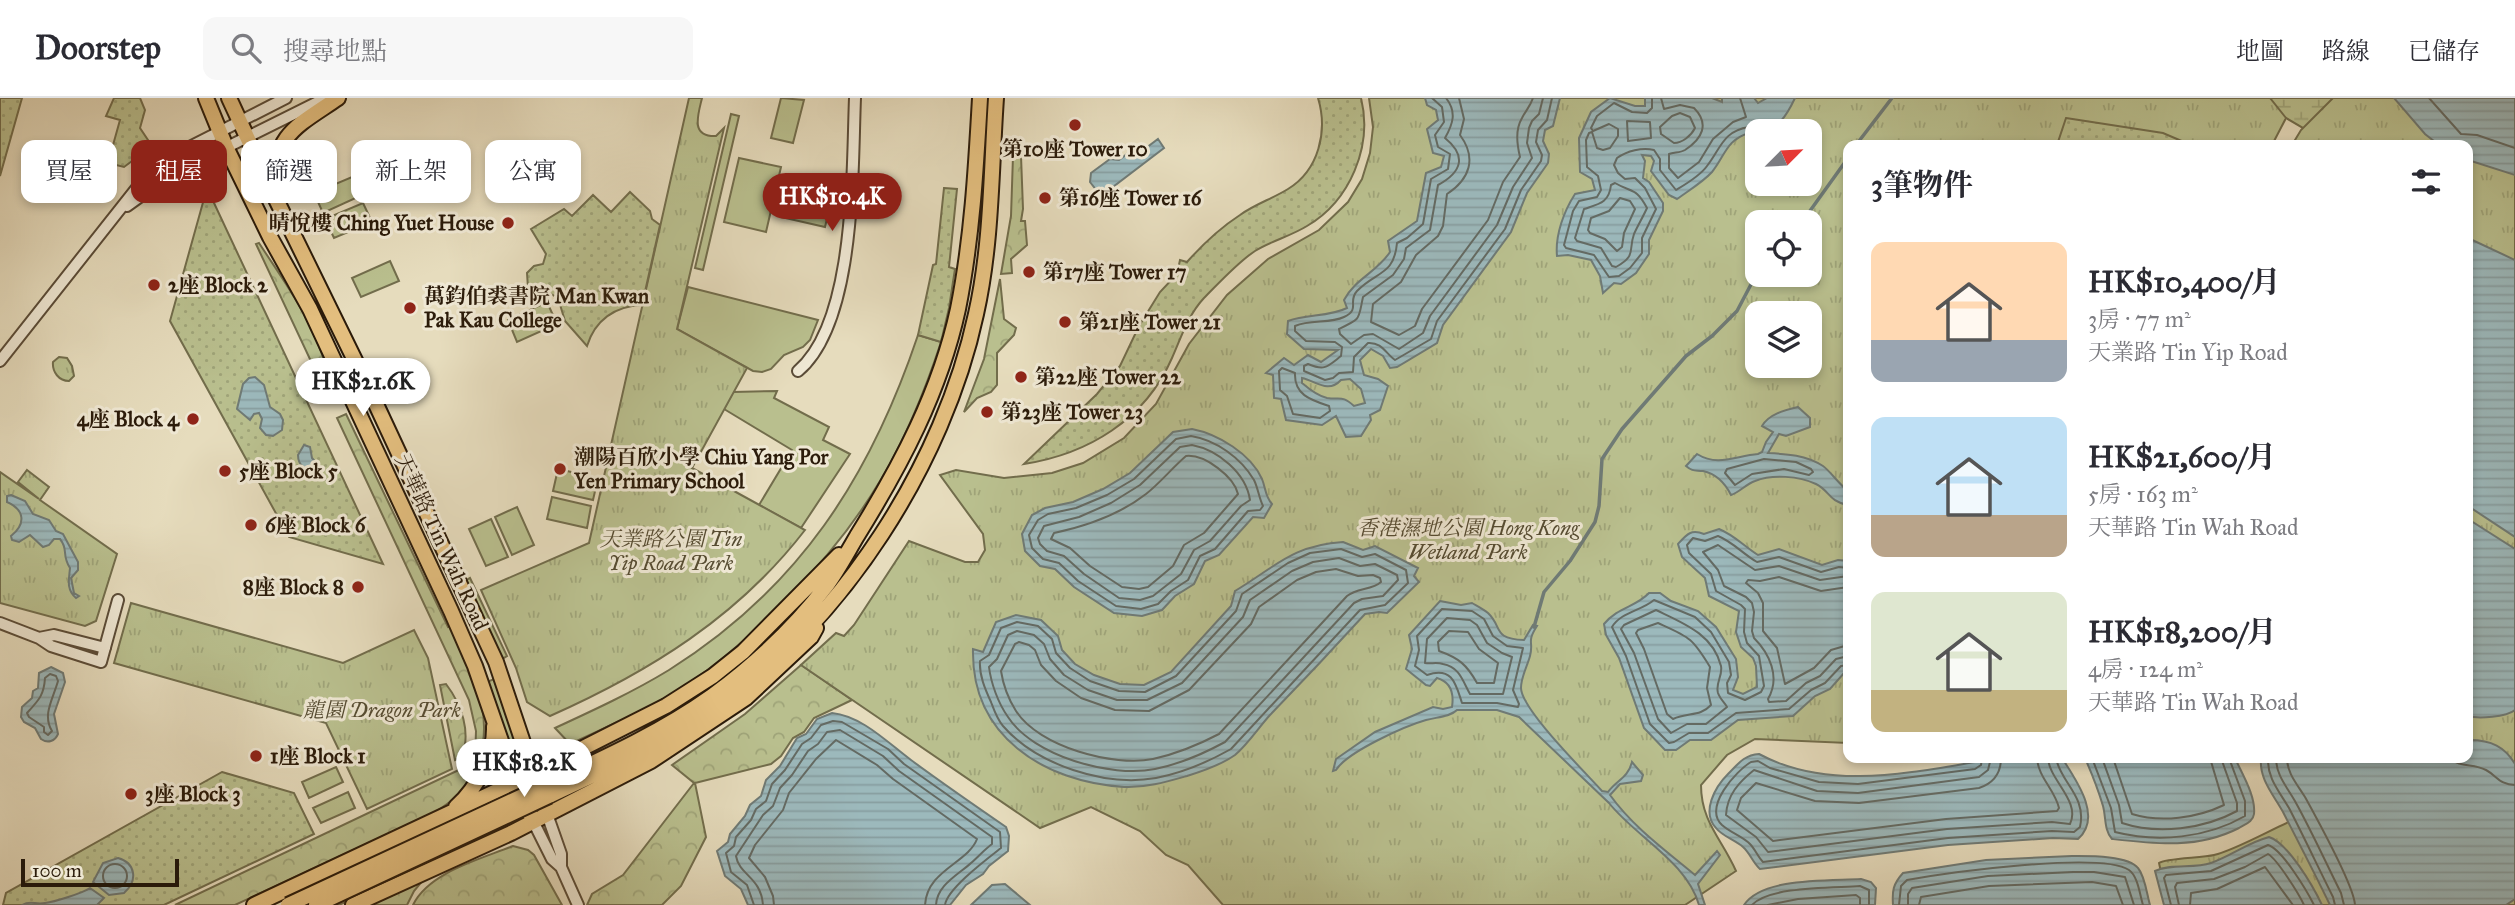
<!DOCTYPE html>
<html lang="zh-TW">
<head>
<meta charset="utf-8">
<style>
	:root { --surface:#fff; --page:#f7f7f7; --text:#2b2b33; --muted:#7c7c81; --line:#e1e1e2; --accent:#8f2418 }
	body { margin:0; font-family:"IM FELL Great Primer","Noto Serif TC",serif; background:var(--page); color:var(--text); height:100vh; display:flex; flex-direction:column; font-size:26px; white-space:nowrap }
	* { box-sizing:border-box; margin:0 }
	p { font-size:23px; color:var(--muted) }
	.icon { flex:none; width:38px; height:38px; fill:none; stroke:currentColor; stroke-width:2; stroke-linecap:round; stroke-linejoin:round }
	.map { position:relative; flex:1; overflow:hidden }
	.panel { position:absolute; left:1843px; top:42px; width:630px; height:623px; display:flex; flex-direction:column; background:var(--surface); border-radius:14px; box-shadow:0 4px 10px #0003 }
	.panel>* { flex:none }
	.guide { position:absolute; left:21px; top:42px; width:665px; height:63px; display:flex; gap:14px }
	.needle { width:46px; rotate:66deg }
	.buttons { position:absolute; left:1745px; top:21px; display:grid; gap:14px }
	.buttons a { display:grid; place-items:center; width:77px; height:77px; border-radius:14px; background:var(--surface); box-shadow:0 4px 10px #0003; font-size:35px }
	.scale { position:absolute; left:21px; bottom:18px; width:158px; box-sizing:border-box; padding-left:7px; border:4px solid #2b1b0a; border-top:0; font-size:19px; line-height:24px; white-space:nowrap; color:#2b1b0a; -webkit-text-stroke:5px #efe8d4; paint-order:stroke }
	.price { position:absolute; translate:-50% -60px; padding:0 16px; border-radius:24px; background:#fff; color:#222; font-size:23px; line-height:46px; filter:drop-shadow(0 2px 4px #0008) }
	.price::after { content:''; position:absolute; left:50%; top:42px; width:21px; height:16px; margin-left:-10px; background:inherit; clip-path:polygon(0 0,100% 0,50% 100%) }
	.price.on { background:var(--accent); color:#fff }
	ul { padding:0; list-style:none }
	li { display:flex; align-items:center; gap:21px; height:175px; padding:0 28px }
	li span { display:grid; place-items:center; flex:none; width:196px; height:140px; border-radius:14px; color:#555 }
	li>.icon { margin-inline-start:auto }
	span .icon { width:84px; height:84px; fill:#fffc; stroke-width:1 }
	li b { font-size:30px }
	h2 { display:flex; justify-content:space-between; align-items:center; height:84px; padding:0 28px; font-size:30px }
	.chip { padding:0 24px; border-radius:14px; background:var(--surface); box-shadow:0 4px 10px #0003; font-size:24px; line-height:63px }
	.chip.on { background:var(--accent); color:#fff }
	header { display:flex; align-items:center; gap:42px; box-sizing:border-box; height:98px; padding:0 35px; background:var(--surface); border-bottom:2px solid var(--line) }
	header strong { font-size:33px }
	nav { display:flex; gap:38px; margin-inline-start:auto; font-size:24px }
	.search { width:490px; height:63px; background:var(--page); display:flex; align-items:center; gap:18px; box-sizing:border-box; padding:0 24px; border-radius:14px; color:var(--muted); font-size:26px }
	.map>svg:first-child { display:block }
	.grass { fill:#b9bf8e; stroke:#726d4c; stroke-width:2 }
	.forest { fill:url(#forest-crowns); stroke:#726d4c; stroke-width:2 }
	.wetland { fill:url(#wetland-marsh); stroke:#726d4c; stroke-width:2 }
	.park { fill:url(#park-tufts); stroke:#726d4c; stroke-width:2; fill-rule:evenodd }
	.garden { fill:url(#garden-dots); stroke:#726d4c; stroke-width:2 }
	.water { fill:url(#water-rules); stroke:#6f7a75; stroke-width:2; fill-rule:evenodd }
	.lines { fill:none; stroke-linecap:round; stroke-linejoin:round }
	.shore { stroke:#646a63; stroke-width:2 }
	.stream { stroke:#6f7a75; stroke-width:3.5 }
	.minor-casing { stroke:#5a4b37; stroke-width:14 }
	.major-casing { stroke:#2b1b0a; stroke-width:18 }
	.minor { stroke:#efe8d4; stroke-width:10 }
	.major { stroke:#e3be7e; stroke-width:14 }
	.major-bridge-casing { stroke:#2b1b0a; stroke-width:18; stroke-linecap:butt }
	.major-bridge { stroke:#e3be7e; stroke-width:14 }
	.poi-dot { fill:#8f2418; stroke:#efe8d4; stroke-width:2.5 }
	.labels { text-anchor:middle; stroke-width:6; stroke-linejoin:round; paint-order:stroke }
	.poi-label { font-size:21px; font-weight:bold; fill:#2b1b0a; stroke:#efe8d4; text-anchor:start }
	.park-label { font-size:21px; font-style:italic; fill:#564c32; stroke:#efe8d4 }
	.street-label { font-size:21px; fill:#2b1b0a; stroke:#efe8d4 }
</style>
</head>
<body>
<header>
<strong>Doorstep</strong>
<div class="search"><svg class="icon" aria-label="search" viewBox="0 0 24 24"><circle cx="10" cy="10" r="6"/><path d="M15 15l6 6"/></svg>搜尋地點</div>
<nav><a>地圖</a><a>路線</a><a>已儲存</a></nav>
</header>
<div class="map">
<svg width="2515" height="807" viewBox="0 0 2515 807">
	<defs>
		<pattern id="forest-crowns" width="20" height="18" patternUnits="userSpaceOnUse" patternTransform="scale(1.75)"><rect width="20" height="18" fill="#b9bf8e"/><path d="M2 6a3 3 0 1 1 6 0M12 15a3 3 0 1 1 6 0" fill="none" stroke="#9fa479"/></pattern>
		<pattern id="wetland-marsh" width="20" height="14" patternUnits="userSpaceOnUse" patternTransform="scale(1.75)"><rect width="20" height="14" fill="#b9bf8e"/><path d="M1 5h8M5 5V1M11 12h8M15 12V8" fill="none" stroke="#9fa479"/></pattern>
		<pattern id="park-tufts" width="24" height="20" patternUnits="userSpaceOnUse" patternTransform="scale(1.75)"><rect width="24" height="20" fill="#b9bf8e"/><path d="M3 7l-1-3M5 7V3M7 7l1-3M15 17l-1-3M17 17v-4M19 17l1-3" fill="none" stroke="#9fa479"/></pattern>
		<pattern id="garden-dots" width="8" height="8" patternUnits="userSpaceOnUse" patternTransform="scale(1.75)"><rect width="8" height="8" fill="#b9bf8e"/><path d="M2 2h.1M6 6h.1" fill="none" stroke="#9fa479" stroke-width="1.8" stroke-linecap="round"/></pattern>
		<pattern id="water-rules" width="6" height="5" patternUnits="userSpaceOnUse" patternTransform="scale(1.75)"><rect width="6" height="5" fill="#9cb9bc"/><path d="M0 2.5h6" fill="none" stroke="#879ea0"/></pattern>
	</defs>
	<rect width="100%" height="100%" fill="#e6dcbd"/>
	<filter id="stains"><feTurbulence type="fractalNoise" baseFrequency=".00286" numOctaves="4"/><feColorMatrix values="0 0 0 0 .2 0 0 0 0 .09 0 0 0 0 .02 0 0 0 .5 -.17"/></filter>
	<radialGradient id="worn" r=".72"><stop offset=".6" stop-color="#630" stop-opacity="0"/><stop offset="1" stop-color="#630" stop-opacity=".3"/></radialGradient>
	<!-- grass -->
	<path class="grass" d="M781,0L804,2L793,45L771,40Z
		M731,16L739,18L703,172L695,170Z
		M739,60L781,69L766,134L724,124Z
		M352,79L360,98L323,115L314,95Z
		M786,97L830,108L825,129L781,119Z
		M363,105L372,124L334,140L325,121Z
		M390,163L399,183L361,199L352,180Z
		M688,189L818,222L810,242L803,249L784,257L771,271L762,274L753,273L677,231Z
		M547,204L557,226L517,244L508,222Z
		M918,237L941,244C906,351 865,422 786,502C756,533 725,561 689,585C652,610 610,627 570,646L555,630C594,612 633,594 669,572C798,491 870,380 918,237Z
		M777,293L774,300L829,329L823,342L850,356L801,430L759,407L792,352L724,311L733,294Z
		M558,371L598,380L593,402L553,393Z
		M552,399L591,408L587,430L547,421Z
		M517,409L534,447L512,457L495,419Z
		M491,421L508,459L486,468L469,431Z
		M470,480L507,558L502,561L465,483Z
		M494,581L515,643L509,645L487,584Z
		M336,669L343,684L309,700L302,684Z
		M348,694L355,710L321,725L313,710Z
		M500,725L502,731L339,807H326Z"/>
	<!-- forest -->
	<path class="forest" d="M1013,58H1021L1023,111L1021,123H1025L1027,147L1011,161L1012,175L1001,176L1011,118Z
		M259,145C285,185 314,223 326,270L316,274L256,146Z
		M1000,181L1004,221L1016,230L1014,237L997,255V287L991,294L977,300L964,314L984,261Z
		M346,316L448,529L452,528L455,536C473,582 494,613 479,663L475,662L476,633L469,602L337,320Z
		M801,567L852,602L814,620L804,634L793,640L781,658L771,666L695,685L706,739L681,788L662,807H587L592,796L623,777L694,685L672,667L745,616Z
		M446,586C462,607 471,634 462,659L455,662L440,587Z
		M465,669L473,677C464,694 451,704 435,714L235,807H175Z
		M513,748L528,752L534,757L562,807H413C429,774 481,761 513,748Z
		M423,782L414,793L407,807H369Z"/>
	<!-- wetland -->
	<path class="wetland" d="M2241,0H2394L2332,47L2286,20Z"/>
	<!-- park -->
	<path class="park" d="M689,0H702C698,17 690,39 716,38L724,30L677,231L747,270L692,370L805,432C738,519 649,574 550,618L527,604L516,570L481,492L589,445Z
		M1369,0H2270L2286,20L2272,47H1848V645L1755,641L1727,657L1701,687C1701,724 1722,741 1736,773L1685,807H1223L1188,767L1166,757L1140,733L1091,709L1040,730L801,567L836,535L844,538L854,527L909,443L965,464H978L985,452L983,436L940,377L956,372L1004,380L1052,375L1083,365L1124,340L1156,306L1189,246L1227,197L1268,161L1319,132L1348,104L1362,81L1370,55L1373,29ZM1757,33H1810V86H1757ZM1757,124H1810V177H1757ZM1757,215H1810V268H1757Z
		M2333,0H2515V807H2168L2159,765C2165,760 2202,760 2214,757C2235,752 2270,732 2291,723L2259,660H2468V47H2292L2301,32Z
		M59,259L67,260L72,268L74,278L69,283C59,283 52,274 53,264Z
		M27,372L49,389L40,402L117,456L96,523L85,528L0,505V374L39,401L18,384Z
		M131,505L343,565L414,532L428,560L452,671L367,711L326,625L114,565Z"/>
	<!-- garden -->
	<path class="garden" d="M0,0H22L0,78Z
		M114,0H140L145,12L140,30L152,48L124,69L108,65L120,22L106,18Z
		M1318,0H1361C1373,48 1350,103 1307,128C1291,138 1271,143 1255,153C1238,164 1218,186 1204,200C1188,217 1181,240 1172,260C1145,322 1088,356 1024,366L1097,296L1120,268L1139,228L1160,194L1177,176L1180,162L1187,164C1203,146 1220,130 1240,117C1255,106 1272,101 1288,91C1319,72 1328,33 1318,0Z
		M2066,20L2163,35L2191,47H2057Z
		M207,90L383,466L289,439L170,223Z
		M944,90L957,91L949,169L955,171L949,210L941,244L918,237L933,167L936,166Z
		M630,94L650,113L652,121L660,127L642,207C615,208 595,222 587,248L565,223L558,200L549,195L535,196L528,190L527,175L534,168L543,166L546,156L531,131L564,111L572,118L593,97L611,114Z
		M222,674L294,695L314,736L164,807H3L6,795Z"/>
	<!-- water -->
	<path class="water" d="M1425,0H1560L1553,28L1545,32L1543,43L1549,56L1548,65L1527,95L1511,134L1443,227L1437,245L1397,269L1390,270L1383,258L1371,251L1360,262L1364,277L1378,281L1388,288L1380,312L1370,317L1371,322L1361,338L1346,339L1336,318L1322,327L1286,322L1281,301L1274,300L1273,277L1266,275L1284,260L1294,267L1308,257L1321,264L1338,252L1304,251L1287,236L1288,223C1307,216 1329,219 1347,210L1344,202C1355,181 1377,174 1390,154L1388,143L1417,123L1426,75L1441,69L1444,58L1433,55L1427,31L1438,22L1436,12L1427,7ZM1302,280C1316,283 1328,296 1341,282L1350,281L1361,291L1365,305L1354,308C1342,297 1341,302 1327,300C1318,298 1309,291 1302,285Z
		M1610,0L1635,8H1645V0H1712L1722,4V0H1754L1758,5L1767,0H1795C1787,17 1778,33 1757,33V40L1749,35C1726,42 1725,58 1712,74C1703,84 1688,93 1677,101L1669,97L1651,73L1654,63L1651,58L1642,57L1645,63L1643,80L1649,84L1663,105V113L1649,142V156L1636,175L1621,186L1614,185L1603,195L1600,178L1591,162L1568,157L1557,158C1555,137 1564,113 1575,96L1595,92L1592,81L1580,74L1579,40L1591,14Z
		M2394,0H2515V77L2468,62V47H2439L2425,36Z
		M1158,41L1164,50L1101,98L1090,84L1091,75L1110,61L1119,62L1136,49L1146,50Z
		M2468,140L2515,162V439L2468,408Z
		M255,279L264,287L270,309L280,316L283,322L282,332L273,338L266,337L260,330L262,321L259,315L254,316L250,322L237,311L243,286L249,280Z
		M1798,309L1810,320V329L1786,338L1779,336L1768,355C1787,356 1806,357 1823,368C1830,373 1839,386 1848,393V407C1828,403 1830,393 1816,386C1799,378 1772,376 1755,383C1746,386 1740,394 1731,397C1725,385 1717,376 1703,373C1695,372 1693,374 1686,368L1697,356C1718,369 1735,358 1758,356L1762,354L1766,344L1773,334L1762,328C1769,316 1785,312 1798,309Z
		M1192,331C1218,336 1251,356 1262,381C1266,391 1265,398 1272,406L1264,420L1253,419L1219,457L1205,463L1194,486L1175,498L1162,512L1142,518L1114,515L1074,489L1055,471L1040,468L1025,453L1022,436L1032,417L1045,410L1073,404L1103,391L1130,375L1173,334Z
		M304,347L310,349L312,360L318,367L316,372C306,373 298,368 298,357Z
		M11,397L25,403L33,416L49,422L56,433L63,436L78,464V472L71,480L74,495L79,498L76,500C66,492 69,481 70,470C61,456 69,452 60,441H54L49,447L43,449L30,437L19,444L12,442L11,438C26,426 25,412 7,404V398Z
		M2468,421L2515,451V612C2507,619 2478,621 2468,618Z
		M1719,431C1734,437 1744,448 1758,457L1779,451L1822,467L1838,462L1848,463V564L1845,574L1830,591L1815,598L1793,618L1738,622L1711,642H1690L1676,652H1665L1644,630L1619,560L1606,537L1604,526C1618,509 1636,509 1649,495H1660L1671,503L1698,513L1716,529L1736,561L1738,579L1733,592L1743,596L1757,589L1756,568L1753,560L1741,549L1736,534L1739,513L1709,498L1705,480L1682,459L1678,446C1687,436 1691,431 1704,436Z
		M1343,444L1363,452L1375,448L1418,470L1414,478L1419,484L1387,515L1379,514L1365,516C1334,550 1302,584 1270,617C1259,629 1248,646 1235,657C1221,667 1203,673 1187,678C1166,684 1146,690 1124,689C1044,684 971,638 973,551L983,554L996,524L1016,517L1041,522L1058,538L1062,552L1075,566L1094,577L1120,586L1144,587L1171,574L1231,508L1235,493C1275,469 1293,447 1343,444Z
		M1440,503L1461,507L1472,505C1477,508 1483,511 1488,515C1503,529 1492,541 1524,542L1533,527L1537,528C1526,545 1534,543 1530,558C1527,569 1521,579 1521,590C1521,611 1586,675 1602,693L1608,694C1617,682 1628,680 1632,664L1643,677L1641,683L1620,686L1610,697C1633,729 1665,752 1695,777L1717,753L1720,757L1698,786L1705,807H1699C1687,764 1636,739 1609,705L1519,619L1497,612H1457C1450,619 1437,619 1426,622C1405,628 1347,654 1336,672L1333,673L1336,661L1375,634L1433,609L1443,611L1452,609C1454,596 1451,584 1437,580L1430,588L1426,587L1406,571L1412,551L1409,537Z
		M51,569L63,575L65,584L54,616L58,636C55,643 48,646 41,641L35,630L24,624L21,619L22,609L32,600L33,593L38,590L39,575Z
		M832,615C862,618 888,645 911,662C942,685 974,707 1006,729L1009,738L1008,753L989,768L983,776L966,787L950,807H748L741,791L725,778L717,753L728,744L730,736L745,718L750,707L761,698L766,682L780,668L797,640L806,636L817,621Z
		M2470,642C2491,642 2505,649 2515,666V801L2506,807H2330C2315,776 2299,745 2283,714C2273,696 2259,681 2261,660H2468V644Z
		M1759,656C1826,692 1904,676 1975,664V660H1985L1986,663L2020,660H2062C2076,682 2103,719 2078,741L2053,740L1948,747L1760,771C1753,765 1750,755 1743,749C1735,742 1722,738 1716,730C1701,714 1715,689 1728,676C1738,666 1744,657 1759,656Z
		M2085,660H2235C2242,676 2256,698 2254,716C2253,724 2245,726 2239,730C2198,751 2156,746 2112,741C2104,732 2106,719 2103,708C2098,691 2092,676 2085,660Z
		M2269,739C2288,745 2313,788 2322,807H2164L2155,773C2172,765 2193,771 2211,765C2231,758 2249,744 2269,739Z
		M2072,758C2087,758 2128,757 2138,770C2145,778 2147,797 2150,807H1893C1892,793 1893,786 1903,775L1986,762Z
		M118,760C136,765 138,783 124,795L109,797L93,784L103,765Z
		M1861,781L1871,784L1876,790L1875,807H1744C1762,779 1830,783 1861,781Z
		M1005,786L1030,807H971L992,787Z
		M90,790L104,800L97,807H22C31,802 35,807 45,805C54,804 83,795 90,790Z"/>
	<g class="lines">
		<!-- shore -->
		<path class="shore" d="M1432,0L1442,9L1444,24L1435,37L1438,49L1450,56L1448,71L1431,81L1423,126L1407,140L1397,145C1394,178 1376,173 1357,193C1347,204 1361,211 1344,219C1329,226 1311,221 1295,228V233L1306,243L1335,244L1342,249L1341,258C1327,269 1325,273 1308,266L1304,268V273L1325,282L1333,280L1339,275L1353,274L1354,259L1368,245C1382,244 1386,256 1395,262L1431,241L1437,223L1505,131L1521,92L1541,63L1542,57L1536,44L1538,32L1547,22L1552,0
			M1446,0C1457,14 1453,26 1445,40C1467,58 1462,74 1438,87L1430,132L1406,150L1404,161L1393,177L1363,199C1358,222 1362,220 1339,231L1340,236L1351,246L1364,237L1373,236L1399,251L1423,235L1430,218L1497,127L1513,89L1532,60L1527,45L1529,30L1532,23L1539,16L1543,0
			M1459,0L1464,21L1460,37C1477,60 1470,81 1447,96L1443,128L1438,138L1416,157L1401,184L1373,206L1371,224L1399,237L1415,228L1422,211L1488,122L1503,84L1520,59C1517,46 1515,32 1522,20C1526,12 1530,9 1533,0
			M1652,0V10L1647,15L1632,14L1614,5L1597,18L1591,30L1593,33L1609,26L1618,31V38L1610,50L1603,52L1597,50L1592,34L1589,35L1586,42L1587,69L1598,78L1601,92L1597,99L1579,103L1573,113L1564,147L1566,150L1594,157L1609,179L1619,178L1630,170L1642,155V140L1656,111L1645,90L1635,80L1625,81L1618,75L1614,67L1617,60C1627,53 1642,49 1654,52L1660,61V72L1676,92C1686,86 1700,78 1707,68C1721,50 1723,33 1749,29L1760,33
			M1661,0L1664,11L1680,7L1694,10C1710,26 1702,41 1685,52C1680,55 1674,54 1669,56V70L1678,80L1699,64L1713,41L1733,24L1746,19L1740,0
			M2429,0L2461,36L2477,37L2515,50
			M1680,15L1690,19L1695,30C1691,38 1682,45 1674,45L1661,36L1660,29L1672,18Z
			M1627,23L1650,24L1651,40L1628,43Z
			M1615,85C1632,95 1636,89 1647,110C1643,119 1638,127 1634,136C1628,153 1637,157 1616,169L1612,168L1601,150L1577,143L1575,140L1584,111C1599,106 1609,105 1611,87Z
			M1620,100L1630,103L1635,111L1624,135L1622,149L1617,153L1605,141L1590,135L1588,132L1591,120L1609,113Z
			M1282,270L1295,275C1294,297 1311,302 1329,308L1330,313L1320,320L1293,316L1287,298L1280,292L1279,273Z
			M1191,338C1216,342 1241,360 1254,382C1258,390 1259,400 1263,408L1260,412L1248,413L1215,451L1200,458L1188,482L1171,493L1158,506L1141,511L1116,508L1078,483L1059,465L1043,461L1032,450L1029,437L1038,422L1048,416L1076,410L1107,397L1134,381L1176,341Z
			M1192,347C1218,352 1246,375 1250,402L1241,408L1210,443L1194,452L1181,476L1153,498L1140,502L1119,500L1084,476L1064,458L1047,453L1040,446L1038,440L1044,428L1079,419L1111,405L1140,387L1180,349Z
			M1186,358C1205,356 1234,379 1238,396L1204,435L1184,447L1173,468L1148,489L1139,491L1122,489L1090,468L1070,450L1051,441L1054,435C1087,428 1119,417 1146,396C1160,385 1172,370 1186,358Z
			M1764,361L1796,364L1811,371L1813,374L1809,377L1784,371L1752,376L1735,387L1725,375L1727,371Z
			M1341,451L1362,459L1375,456L1406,472L1408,485L1385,507L1360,512L1231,651C1208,664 1182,675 1156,680C1105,689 1037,667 1003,628C997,621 994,612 991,604C985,591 979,577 980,563L989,557L1001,530L1017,524L1038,528L1052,541L1056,555L1070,570L1090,583L1119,593L1145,594L1176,578L1236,513L1242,496L1288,465L1310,455Z
			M1339,460L1360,468L1375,466L1397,477L1398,482L1383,498L1362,501L1354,505L1225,644C1203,656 1180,666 1155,671C1111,680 1033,658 1008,619C998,605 991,585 989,569L997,561L1008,537L1017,533L1034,537L1044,546L1050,561L1064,577L1088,592L1117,602H1147L1182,585L1243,519L1250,502L1292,473L1313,464Z
			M1848,470L1839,469L1821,474L1779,459L1757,464C1743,456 1733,444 1718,438L1705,443L1693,440L1687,447L1689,455L1711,476L1716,493L1741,507L1745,511L1744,534L1747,545L1759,558L1764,588L1761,594L1745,602L1728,595L1727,585L1731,577L1729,564L1711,534L1695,519L1654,502C1641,513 1621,514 1612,529L1626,558L1650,626L1669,645L1674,644L1689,635H1708L1736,615L1789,611L1811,592L1825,585L1841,568L1848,567
			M1336,471L1358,478L1373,477L1380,480L1381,484C1372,492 1357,490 1347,498L1219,636C1198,647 1176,656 1153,661C1114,669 1039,649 1016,613C1009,602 1003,586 1001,573L1015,546L1019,544L1029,547L1035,552L1041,567L1056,583L1081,600L1115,612L1149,613L1189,592L1251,526L1259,509L1297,482L1316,474Z
			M1848,478L1820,482L1779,468L1755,472L1718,447L1703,454L1718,472L1724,488L1746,499L1752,505L1754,514L1752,533L1754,540C1769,555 1781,579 1768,601L1769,604L1786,603L1806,585L1820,578L1836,561L1848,558
			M1848,489L1821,493L1779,479L1760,483L1748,482L1746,485L1758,495L1763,505V533L1777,550L1785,586L1814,570L1831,552L1848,547
			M1442,511L1472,513L1484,521L1493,538L1507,548L1523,550L1513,592L1519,606L1518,609L1497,605H1462C1456,587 1453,568 1427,577L1415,568L1419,552L1417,538Z
			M1656,512C1683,525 1713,536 1721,568C1723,578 1715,585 1718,595C1720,601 1725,605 1727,609L1706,626H1687L1671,635L1658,621L1634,555L1621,531L1624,527Z
			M1447,520L1470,522L1477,527L1487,545L1502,555L1512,559L1503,596H1470C1463,584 1460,569 1443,566C1437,564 1431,566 1425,565L1427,541Z
			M1658,525C1689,539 1692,539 1710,569L1707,590L1711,607C1700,619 1688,614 1673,621L1667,616L1644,551L1636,535L1638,532Z
			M1449,533L1468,534L1479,551L1498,565L1494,585H1477C1467,567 1459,560 1439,553L1438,544Z
			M50,576L56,578L58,583C53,601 42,617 52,633L48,637L44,634V629L29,619L27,615C39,602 44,597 45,580Z
			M1982,660L1981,667L1975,671L1858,686L1819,684L1770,670L1758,663L1751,664C1736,673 1703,709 1722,727C1731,735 1742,738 1750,746C1755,751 1758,759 1763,764L1948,740L2052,733L2074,734L2080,729C2087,698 2060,684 2056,660
			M1991,660L1988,672L1979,679L1858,695L1817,693L1754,672C1739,684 1727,697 1726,717L1756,739L1768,754L1947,731L2052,724L2070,726C2081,703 2049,682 2048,660
			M2001,660C2001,675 1994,685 1979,690L1859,705L1815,703L1756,685L1741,700L1737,712L1773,743L1946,721L2057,713L2059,710C2055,692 2038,679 2037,660
			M2092,660L2111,710L2115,734C2158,745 2207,740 2245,718V703L2229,660
			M2102,660L2119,707L2122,725C2158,737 2204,731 2237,713V705L2221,660
			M2113,660L2132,716C2161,725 2197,720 2224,707L2210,660
			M2268,660C2267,680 2279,693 2289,710C2304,739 2318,769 2333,799L2335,807
			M2276,660C2276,678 2288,690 2296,705C2312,734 2326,765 2341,795L2344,807
			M2287,660C2287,675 2297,686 2305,699C2316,719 2354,788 2355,807
			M2449,660C2461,670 2473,665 2486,672C2497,678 2500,687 2515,687
			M103 778a12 12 0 1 1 24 0a12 12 0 1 1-24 0Z
			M754,807L747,787L731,774L726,755L734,748L736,739L751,722L756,711L766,703L772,686L785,672L802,646L811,640L821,627L833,623L842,624L888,651L904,666L1000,734L1001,750C987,761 947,791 945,807
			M763,807C761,779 739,777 736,758L763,717L773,708L780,690L792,677L808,653L818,646L827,634L840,632L883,658L899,673L992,739V746C984,752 978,759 971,765C958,777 937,787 936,807
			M774,807L773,798L765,779L749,760L755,747L783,712L789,695L816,661L836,642L877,667L893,681L977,741C968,765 927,772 925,807
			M1752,807C1769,788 1834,790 1860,788L1869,792V807
			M1768,807L1798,801L1856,797L1860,800V807
			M1899,807L1901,788L1907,782C1946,775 2100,753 2129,772C2138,778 2140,798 2143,807
			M1908,807V796L1912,790L1988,778L2073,774H2094L2125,779L2134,807
			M1919,807L1921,799L1989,788L2092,784L2116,788L2123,807
			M2171,807L2164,780L2166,777L2211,773L2268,747C2282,751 2307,793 2314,807
			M2179,807L2175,789L2177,785L2214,781L2245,769L2268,756C2277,761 2299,796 2304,807
			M2190,807L2191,795L2217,791L2265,769L2293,807"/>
		<!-- stream -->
		<path class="stream" d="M1856,47L1892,0
			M1802,124L1848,60
			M1534,529L1544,494L1570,463L1595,424L1599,408L1602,361L1622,331L1686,258L1712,238L1737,213L1757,175"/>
		<!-- minor casing -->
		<g class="minor-casing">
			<path id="minor" d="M127,108L159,85L191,67L326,0
				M0,263L147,77L172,58L286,0
				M798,273C856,224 852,72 855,0
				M0,525L39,540L51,548L101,564L118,502
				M39,540L54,537L105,550
				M547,716L561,756V769
				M533,723L552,761L561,769L578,807"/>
		</g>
		<!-- major casing -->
		<g class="major-casing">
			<path id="major" d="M206,0L226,49L270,139L310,211L451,513L475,568L509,666L533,723
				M229,0L272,93L368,289L496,564L547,716
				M272,92C276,35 294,30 338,0
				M544,688C602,661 660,635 712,598C754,567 795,529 827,487C838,472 847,455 857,438C901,367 940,294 958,211C972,141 976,71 980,0
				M549,698C606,671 664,645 717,609C843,523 944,365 976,216C992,145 991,72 996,0
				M456,709C477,690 495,657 494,628
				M254,807L516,684L666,608L713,578L743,554L839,457
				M353,807L511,735L651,663L746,600L811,539L816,530"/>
		</g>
		<!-- minor -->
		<use href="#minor" class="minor"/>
		<!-- major -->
		<use href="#major" class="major"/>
		<!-- major-bridge casing -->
		<g class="major-bridge-casing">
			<path id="major-bridge" d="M288,807L544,688
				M316,807L549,698"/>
		</g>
		<!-- major-bridge -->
		<use href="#major-bridge" class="major-bridge"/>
	</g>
	<!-- markers -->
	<g class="poi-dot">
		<circle cx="1075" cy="27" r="7"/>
		<circle cx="1045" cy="100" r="7"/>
		<circle cx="508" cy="125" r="7"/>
		<circle cx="1029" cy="174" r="7"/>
		<circle cx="154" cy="187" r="7"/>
		<circle cx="410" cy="210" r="7"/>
		<circle cx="1065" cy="224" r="7"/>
		<circle cx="1021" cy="279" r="7"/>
		<circle cx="987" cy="314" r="7"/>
		<circle cx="193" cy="321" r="7"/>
		<circle cx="560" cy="371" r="7"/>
		<circle cx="225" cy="373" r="7"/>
		<circle cx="251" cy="427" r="7"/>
		<circle cx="358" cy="489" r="7"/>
		<circle cx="256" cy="658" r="7"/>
		<circle cx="131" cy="696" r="7"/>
	</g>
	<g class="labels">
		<!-- poi labels -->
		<g class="poi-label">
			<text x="1075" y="58" text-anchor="middle">第10座 Tower 10</text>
			<text x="1059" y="107">第16座 Tower 16</text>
			<text x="494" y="132" text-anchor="end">晴悅樓 Ching Yuet House</text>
			<text x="1043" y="181">第17座 Tower 17</text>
			<text x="168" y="194">2座 Block 2</text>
			<text x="424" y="205">萬鈞伯裘書院 Man Kwan<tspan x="424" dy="24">Pak Kau College</tspan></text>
			<text x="1079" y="231">第21座 Tower 21</text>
			<text x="1035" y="286">第22座 Tower 22</text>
			<text x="1001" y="321">第23座 Tower 23</text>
			<text x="179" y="328" text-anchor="end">4座 Block 4</text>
			<text x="574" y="366">潮陽百欣小學 Chiu Yang Por<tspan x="574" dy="24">Yen Primary School</tspan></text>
			<text x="239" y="380">5座 Block 5</text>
			<text x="265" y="434">6座 Block 6</text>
			<text x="344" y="496" text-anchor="end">8座 Block 8</text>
			<text x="270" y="665">1座 Block 1</text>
			<text x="145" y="703">3座 Block 3</text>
		</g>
		<!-- park labels -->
		<g class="park-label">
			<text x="1468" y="437">香港濕地公園 Hong Kong<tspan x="1468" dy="24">Wetland Park</tspan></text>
			<text x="671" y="448">天業路公園 Tin<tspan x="671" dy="24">Yip Road Park</tspan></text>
			<text x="382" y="619">龍園 Dragon Park</text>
		</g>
		<!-- street labels -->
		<g class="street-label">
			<text transform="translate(442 444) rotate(65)" y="7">天華路 Tin Wah Road</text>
		</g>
	</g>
	<rect width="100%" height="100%" filter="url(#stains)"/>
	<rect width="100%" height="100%" fill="url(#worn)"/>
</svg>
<div class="buttons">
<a><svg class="needle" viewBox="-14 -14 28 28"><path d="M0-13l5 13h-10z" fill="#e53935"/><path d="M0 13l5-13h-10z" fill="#7c7c81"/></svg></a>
<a><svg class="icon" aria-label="locate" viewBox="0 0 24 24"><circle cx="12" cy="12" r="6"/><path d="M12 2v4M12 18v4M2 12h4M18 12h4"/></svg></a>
<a><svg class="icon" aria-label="layers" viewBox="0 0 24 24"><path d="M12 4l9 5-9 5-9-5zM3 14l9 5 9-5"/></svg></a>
</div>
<div class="scale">100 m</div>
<b class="price on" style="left:832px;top:135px">HK$10.4K</b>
<b class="price" style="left:363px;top:320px">HK$21.6K</b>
<b class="price" style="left:524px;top:701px">HK$18.2K</b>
<div class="guide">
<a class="chip">買屋</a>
<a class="chip on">租屋</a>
<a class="chip">篩選</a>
<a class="chip">新上架</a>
<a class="chip">公寓</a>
</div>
<section class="panel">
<h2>3筆物件<svg class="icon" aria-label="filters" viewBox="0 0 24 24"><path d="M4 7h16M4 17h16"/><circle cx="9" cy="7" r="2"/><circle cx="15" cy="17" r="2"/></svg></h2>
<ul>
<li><span style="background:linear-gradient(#ffd9b3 70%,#9aa5b1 0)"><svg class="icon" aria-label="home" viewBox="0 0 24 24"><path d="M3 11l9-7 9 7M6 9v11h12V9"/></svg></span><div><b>HK$10,400/月</b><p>3房 · 77 m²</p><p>天業路 Tin Yip Road</p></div></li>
<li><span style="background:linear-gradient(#bfe0f5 70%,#b9a48a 0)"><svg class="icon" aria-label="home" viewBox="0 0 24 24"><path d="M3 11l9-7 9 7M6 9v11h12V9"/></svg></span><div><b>HK$21,600/月</b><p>5房 · 163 m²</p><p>天華路 Tin Wah Road</p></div></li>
<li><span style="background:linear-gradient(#dfe7d0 70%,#c2b280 0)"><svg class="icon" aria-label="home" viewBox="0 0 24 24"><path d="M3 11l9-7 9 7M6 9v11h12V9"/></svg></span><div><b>HK$18,200/月</b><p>4房 · 124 m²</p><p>天華路 Tin Wah Road</p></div></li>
</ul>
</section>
</div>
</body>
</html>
